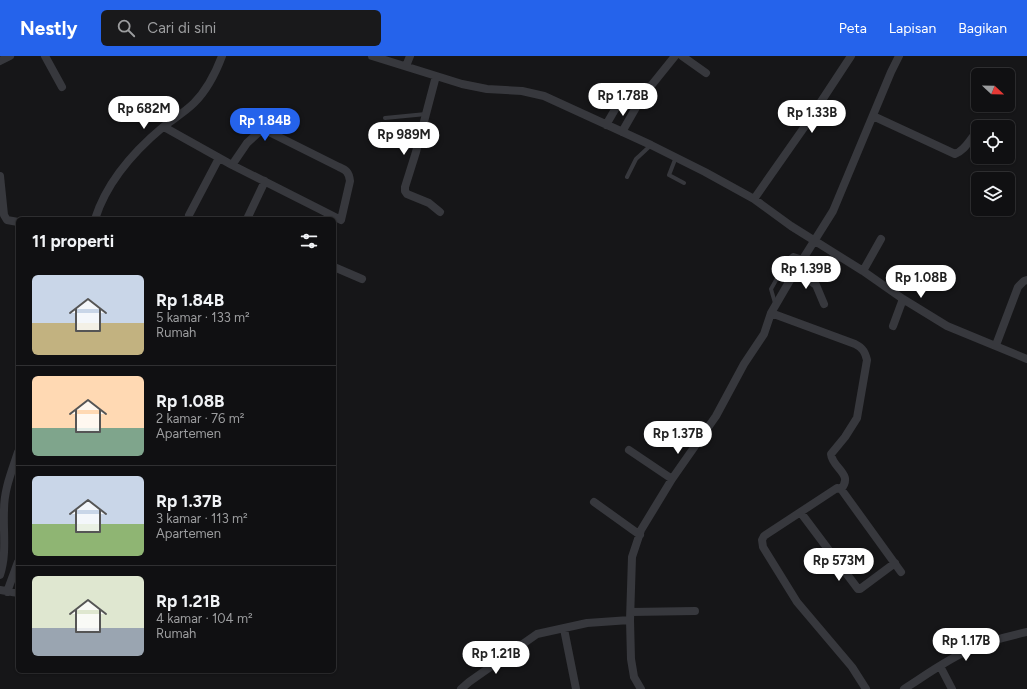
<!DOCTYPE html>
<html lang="id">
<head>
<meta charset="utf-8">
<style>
	:root { --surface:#101012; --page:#19191b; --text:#f1f3f6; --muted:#9c9d9f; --line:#303032; --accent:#2563eb }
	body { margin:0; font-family:Figtree,sans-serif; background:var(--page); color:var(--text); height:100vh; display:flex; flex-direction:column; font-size:15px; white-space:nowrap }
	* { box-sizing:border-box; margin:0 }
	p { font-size:13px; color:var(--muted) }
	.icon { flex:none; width:22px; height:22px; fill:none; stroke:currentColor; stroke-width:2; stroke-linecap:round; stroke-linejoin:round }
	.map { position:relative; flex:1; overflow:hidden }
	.sheet { position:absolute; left:16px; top:161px; width:320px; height:456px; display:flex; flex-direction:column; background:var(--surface); border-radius:6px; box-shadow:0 1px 3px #0004,0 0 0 1px var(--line) }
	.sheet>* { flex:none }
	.needle { width:26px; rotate:112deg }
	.controls { position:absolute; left:971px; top:12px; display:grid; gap:8px }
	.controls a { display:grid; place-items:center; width:44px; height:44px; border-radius:6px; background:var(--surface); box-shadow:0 1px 3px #0004,0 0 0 1px var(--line); font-size:20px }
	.price { position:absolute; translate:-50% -34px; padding:0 9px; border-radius:14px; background:#fff; color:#222; font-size:13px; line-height:26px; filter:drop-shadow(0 1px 2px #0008) }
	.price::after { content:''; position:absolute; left:50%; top:24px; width:12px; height:9px; margin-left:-6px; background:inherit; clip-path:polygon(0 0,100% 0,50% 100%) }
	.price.current { background:var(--accent); color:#fff }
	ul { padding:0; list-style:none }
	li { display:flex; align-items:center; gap:12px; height:100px; padding:0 16px }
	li+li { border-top:1px solid var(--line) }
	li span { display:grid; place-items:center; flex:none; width:112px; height:80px; border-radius:6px; color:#555 }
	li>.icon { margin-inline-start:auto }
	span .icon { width:48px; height:48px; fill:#fffc; stroke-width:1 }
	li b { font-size:17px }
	h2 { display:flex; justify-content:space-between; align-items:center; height:48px; padding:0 16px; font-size:17px }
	header { display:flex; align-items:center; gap:24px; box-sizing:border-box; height:56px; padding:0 20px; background:var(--accent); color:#fff }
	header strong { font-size:19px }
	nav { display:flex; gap:22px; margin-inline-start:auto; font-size:14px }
	.search { width:280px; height:36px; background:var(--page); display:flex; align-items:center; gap:10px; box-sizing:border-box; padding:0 14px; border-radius:6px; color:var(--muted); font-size:15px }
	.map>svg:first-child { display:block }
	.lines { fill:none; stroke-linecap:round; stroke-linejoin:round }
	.lane { stroke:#37383d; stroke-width:4 }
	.street { stroke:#37383d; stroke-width:8 }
</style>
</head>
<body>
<header>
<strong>Nestly</strong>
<div class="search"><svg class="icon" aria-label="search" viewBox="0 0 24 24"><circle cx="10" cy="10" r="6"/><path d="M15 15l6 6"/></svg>Cari di sini</div>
<nav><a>Peta</a><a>Lapisan</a><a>Bagikan</a></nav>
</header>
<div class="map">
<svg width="1027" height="633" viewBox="0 0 1027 633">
	<rect width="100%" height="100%" fill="#161618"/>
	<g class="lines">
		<!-- lane -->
		<path class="lane" d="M385,62L426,58
			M676,101L669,119L684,127
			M627,121L636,103L650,90
			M775,247L771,233L788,203L793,199L803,202"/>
		<!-- street -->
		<path class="street" d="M45,0L62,31
			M372,0L462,28L487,33L522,35L544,40L651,89L705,116L754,143L791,170L863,215L903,243L947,270L1027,303
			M682,0L706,17
			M0,5L10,0
			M406,10L410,0
			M436,20L416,96L405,131V135L407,138L429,147L440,156
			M873,60L955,98C966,94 970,82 978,75
			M606,69L621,43
			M164,71L232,109L341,164L350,125C349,116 346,114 339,111L267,75L259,76L247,87L232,109
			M622,76L642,41L675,0
			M0,120L4,159L7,164L18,166
			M754,143L803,73L851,0
			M189,159L219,102
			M95,163C107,125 133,96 163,71C173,63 185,56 194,47C207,34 216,16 222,0
			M247,163L265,125
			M334,211L362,223
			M796,214L816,229L824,248
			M863,215L881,183
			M771,257L855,288C863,292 865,296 867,304L857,362L845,381L831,398C832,412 854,418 841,433
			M893,270L903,243
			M996,289L1018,231L1024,225L1027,224
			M629,394L672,423
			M594,446L640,479
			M801,457L858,533H860L895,507
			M0,519C7,498 3,476 4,454C4,433 12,415 18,396
			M0,534L18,537
			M7,536L18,506
			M631,556L695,555
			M564,573L576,633
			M940,610L952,633
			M461,633L469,626L537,578L587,567L630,564
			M641,633L634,621L631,603L630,564L632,501L641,474L672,423L716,360L744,308L764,278L771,257L796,214L833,155L891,16L899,0
			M866,633L852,611L797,546L763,491L762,484L764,480L837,432L841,433L901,516
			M904,633C926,619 949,602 973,592C991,584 1009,580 1027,576"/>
	</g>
</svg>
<div class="controls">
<a><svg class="needle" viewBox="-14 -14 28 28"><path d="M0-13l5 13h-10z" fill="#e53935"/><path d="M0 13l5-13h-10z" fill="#9c9d9f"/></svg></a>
<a><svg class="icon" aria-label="locate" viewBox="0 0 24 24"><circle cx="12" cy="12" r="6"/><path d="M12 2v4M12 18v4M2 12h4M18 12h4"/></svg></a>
<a><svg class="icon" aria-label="layers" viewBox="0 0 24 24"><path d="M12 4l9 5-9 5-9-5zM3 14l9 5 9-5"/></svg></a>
</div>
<b class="price" style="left:623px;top:61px">Rp 1.78B</b>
<b class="price" style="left:144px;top:74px">Rp 682M</b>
<b class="price" style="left:812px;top:78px">Rp 1.33B</b>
<b class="price current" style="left:265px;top:86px">Rp 1.84B</b>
<b class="price" style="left:404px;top:100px">Rp 989M</b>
<b class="price" style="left:806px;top:234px">Rp 1.39B</b>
<b class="price" style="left:921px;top:243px">Rp 1.08B</b>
<b class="price" style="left:678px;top:399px">Rp 1.37B</b>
<b class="price" style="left:839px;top:526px">Rp 573M</b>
<b class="price" style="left:966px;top:606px">Rp 1.17B</b>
<b class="price" style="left:496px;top:619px">Rp 1.21B</b>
<section class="sheet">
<h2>11 properti<svg class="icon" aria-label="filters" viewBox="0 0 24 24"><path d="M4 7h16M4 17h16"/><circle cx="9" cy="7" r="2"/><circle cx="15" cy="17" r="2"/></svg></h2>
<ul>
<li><span style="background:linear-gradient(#c9d6e8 60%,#c2b280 0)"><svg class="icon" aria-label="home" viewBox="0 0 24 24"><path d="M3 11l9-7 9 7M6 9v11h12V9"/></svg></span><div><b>Rp 1.84B</b><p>5 kamar · 133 m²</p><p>Rumah</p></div></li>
<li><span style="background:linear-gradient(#ffd9b3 65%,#7fa58c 0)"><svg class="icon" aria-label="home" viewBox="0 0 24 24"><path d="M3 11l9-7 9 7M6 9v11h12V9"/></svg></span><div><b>Rp 1.08B</b><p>2 kamar · 76 m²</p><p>Apartemen</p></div></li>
<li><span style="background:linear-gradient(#c9d6e8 60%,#8fb573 0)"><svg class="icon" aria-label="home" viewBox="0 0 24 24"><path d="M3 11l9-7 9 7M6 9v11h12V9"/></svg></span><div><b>Rp 1.37B</b><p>3 kamar · 113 m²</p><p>Apartemen</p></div></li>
<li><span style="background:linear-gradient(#dfe7d0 65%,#9aa5b1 0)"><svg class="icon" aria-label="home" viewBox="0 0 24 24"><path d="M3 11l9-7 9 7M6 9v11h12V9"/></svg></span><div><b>Rp 1.21B</b><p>4 kamar · 104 m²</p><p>Rumah</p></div></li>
</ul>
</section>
</div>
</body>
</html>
